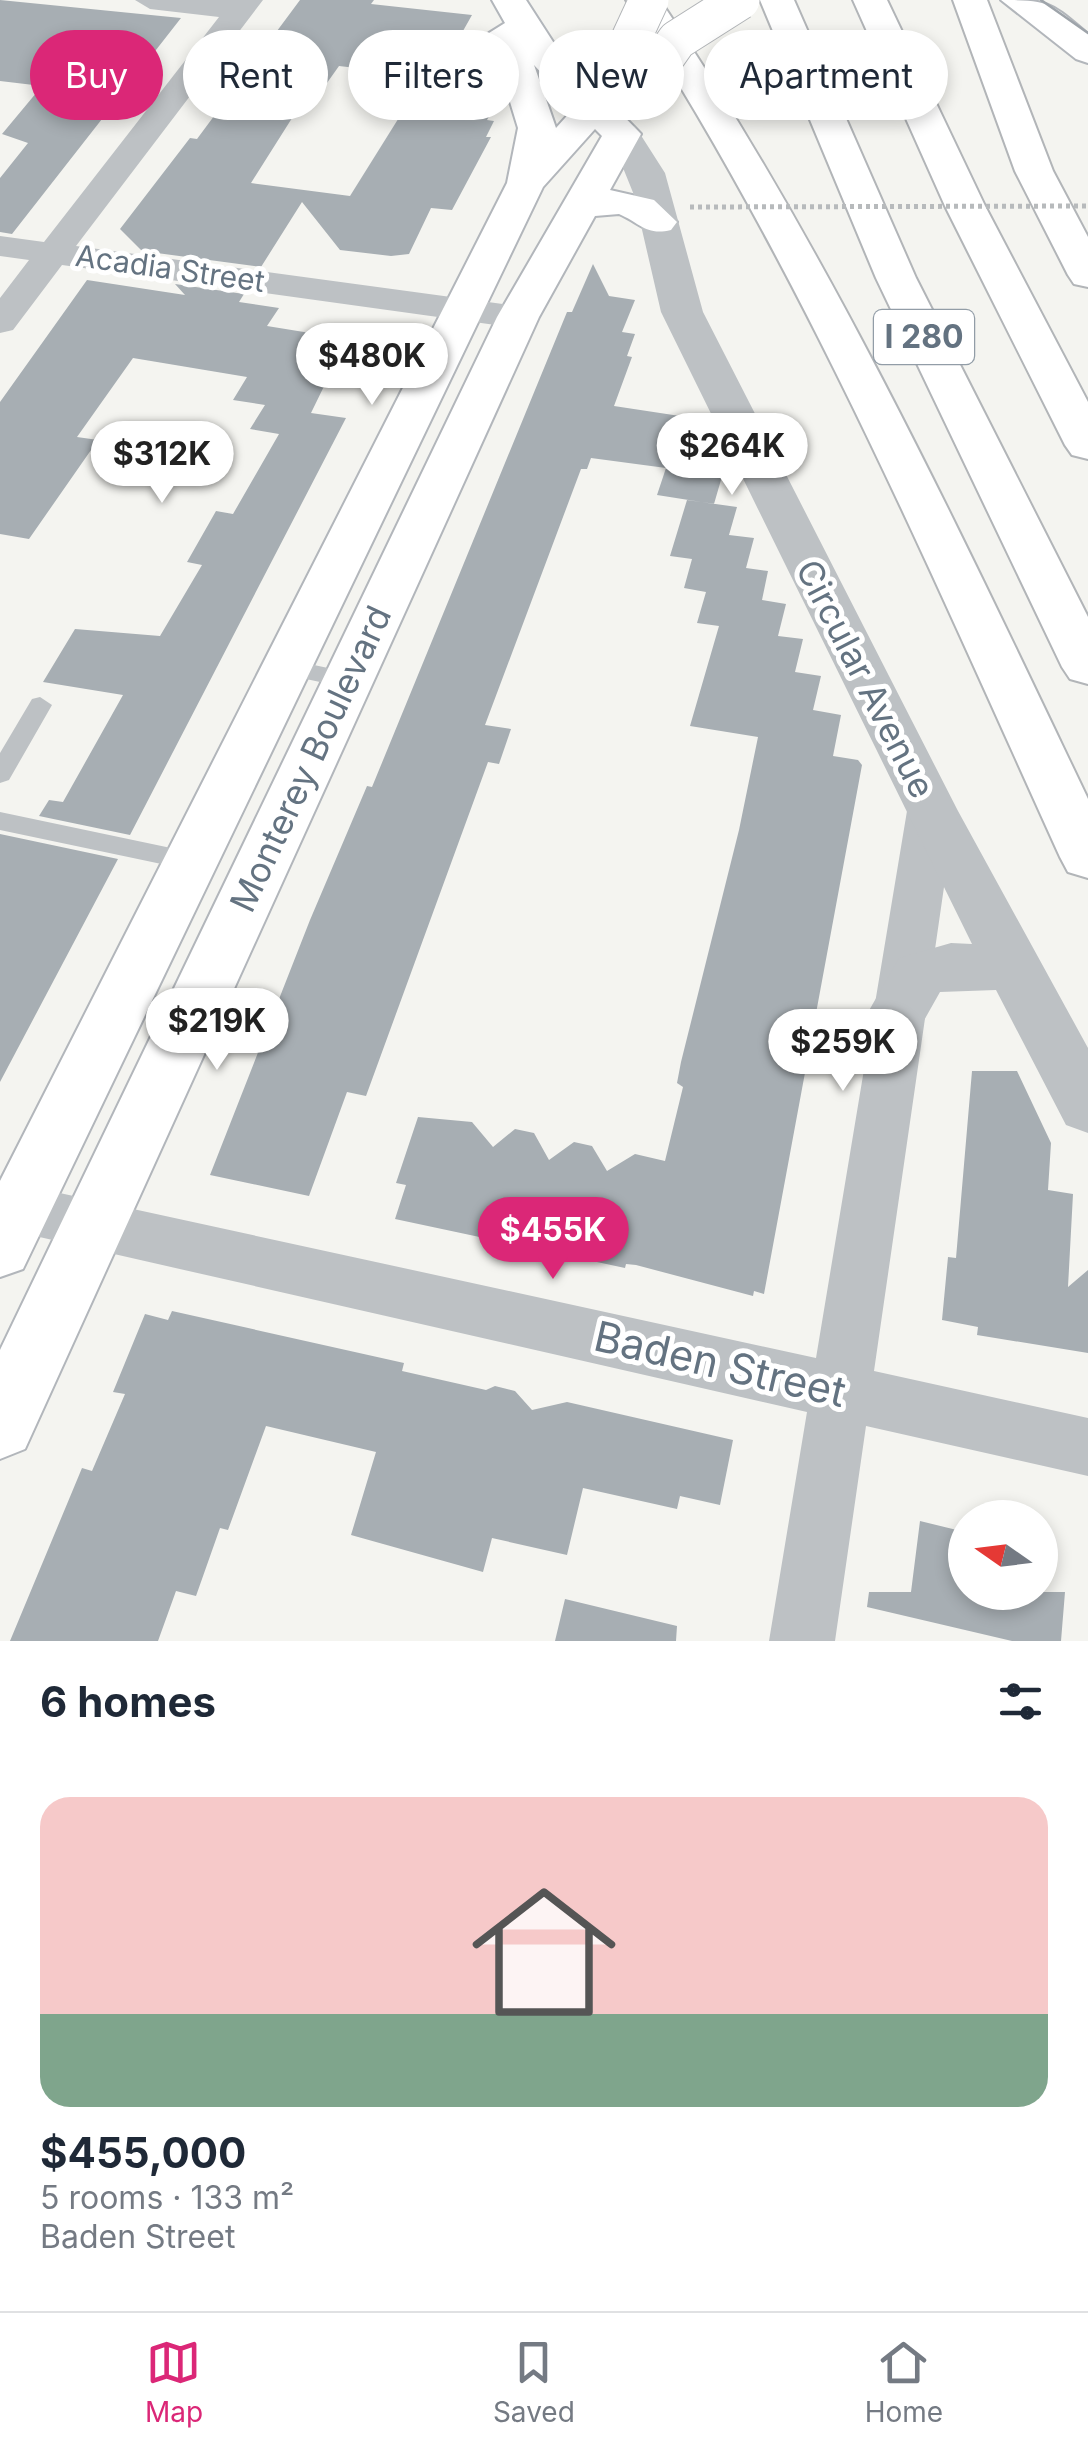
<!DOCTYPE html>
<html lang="en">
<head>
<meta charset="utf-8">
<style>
	:root { --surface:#fff; --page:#f6f6f7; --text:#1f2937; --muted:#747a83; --line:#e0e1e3; --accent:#db2777 }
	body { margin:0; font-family:Inter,sans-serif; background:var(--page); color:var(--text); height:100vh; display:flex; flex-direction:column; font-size:38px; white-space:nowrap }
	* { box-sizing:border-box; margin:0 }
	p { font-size:32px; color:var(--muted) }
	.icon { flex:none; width:55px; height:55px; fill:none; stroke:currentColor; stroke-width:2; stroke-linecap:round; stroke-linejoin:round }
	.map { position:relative; height:1641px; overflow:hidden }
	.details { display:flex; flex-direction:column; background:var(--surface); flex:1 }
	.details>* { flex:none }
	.hud { position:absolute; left:30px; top:30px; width:1030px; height:90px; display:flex; gap:20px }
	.needle { width:65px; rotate:284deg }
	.buttons { position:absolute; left:948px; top:1500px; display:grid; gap:20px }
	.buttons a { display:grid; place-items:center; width:110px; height:110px; border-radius:50%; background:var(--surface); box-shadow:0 5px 15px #0003; font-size:50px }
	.price { position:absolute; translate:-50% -85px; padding:0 22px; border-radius:35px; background:#fff; color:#222; font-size:32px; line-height:65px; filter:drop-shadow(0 2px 5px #0008) }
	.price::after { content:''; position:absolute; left:50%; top:60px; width:30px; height:22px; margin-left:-15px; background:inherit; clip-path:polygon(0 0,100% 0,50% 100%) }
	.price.current { background:var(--accent); color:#fff }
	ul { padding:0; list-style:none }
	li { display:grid; align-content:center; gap:20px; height:530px; padding:0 40px }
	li+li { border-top:2px solid var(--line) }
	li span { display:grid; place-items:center; height:310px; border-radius:30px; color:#555 }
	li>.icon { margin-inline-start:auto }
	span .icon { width:180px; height:180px; fill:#fffc; stroke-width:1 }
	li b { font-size:42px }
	h2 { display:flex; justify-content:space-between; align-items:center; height:120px; padding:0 40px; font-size:42px }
	.tag { padding:0 35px; border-radius:45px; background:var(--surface); box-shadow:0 5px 15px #0003; font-size:35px; line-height:90px }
	.tag.current { background:var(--accent); color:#fff }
	.dock { display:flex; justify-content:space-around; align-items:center; height:140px; border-top:2px solid var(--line); background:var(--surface); font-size:28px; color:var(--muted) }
	.dock a { display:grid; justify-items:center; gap:5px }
	.dock .current { color:var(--accent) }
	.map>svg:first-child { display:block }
	.building { fill:#a7aeb3; fill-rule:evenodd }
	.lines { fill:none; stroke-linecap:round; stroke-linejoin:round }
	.secondary-casing { stroke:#b2b6bb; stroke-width:4 }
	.motorway-casing { stroke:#b2b5b8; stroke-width:4 }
	.service { fill:#bdc1c4; fill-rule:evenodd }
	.minor { fill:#bdc1c4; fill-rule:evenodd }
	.tertiary { fill:#bdc1c4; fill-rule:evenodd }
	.secondary { fill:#fff; fill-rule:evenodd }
	.motorway { fill:#fff; fill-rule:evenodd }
	.tram { stroke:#9ea4aa; stroke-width:2.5 }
	.motorway-bridge-casing { stroke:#b2b5b8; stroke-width:41; stroke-linecap:butt }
	.path-bridge { stroke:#b7babc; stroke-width:5; stroke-dasharray:4 4; stroke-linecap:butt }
	.motorway-bridge { stroke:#fff; stroke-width:39 }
	.labels { text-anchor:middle; stroke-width:10; stroke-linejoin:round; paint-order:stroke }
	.far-street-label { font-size:30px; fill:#647381; stroke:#fff }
	.shield { fill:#fff; stroke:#929da7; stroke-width:2.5 }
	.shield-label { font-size:32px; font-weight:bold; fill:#647381 }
	.street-label { font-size:35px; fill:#647381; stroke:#fff }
	.near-street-label { font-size:42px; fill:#647381; stroke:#fff }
</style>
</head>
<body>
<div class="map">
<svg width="1088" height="1641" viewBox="0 0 1088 1641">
	<rect width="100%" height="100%" fill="#f4f4f0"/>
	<!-- building -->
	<path class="building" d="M0,0L181,18L12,234L0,232V178L28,143L2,134L42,86L0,81Z
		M300,0H374L371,4L472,15L446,61L491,66L503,92L487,120L494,121L486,137H491L452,210L431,208L409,254L391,256L340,250L302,202L261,267L142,251L120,229L190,138L197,139ZM339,66L425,76L350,196L251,183L306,96L317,97Z
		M593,264L609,296L635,300L622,332L635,334L627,356L632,357L614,406L693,418L723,473L714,504L657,495L666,468L591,458L587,469H581L485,725L511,729L499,764L488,762L366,1096L347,1092L309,1196L210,1175L310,920L367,786L372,787L567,312H572Z
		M87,280L185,295L175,284L244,294L239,302L279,308L267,326L347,339L311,413L346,418L130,835L39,816L49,800L63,802L123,695L43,682L75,629L160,636L202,565L187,562L216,511L233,514L279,434L250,429L265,405L233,400L247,377L133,358L77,437L98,440L29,539L0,534V402Z
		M687,500L737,507L729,535L754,538L746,568L768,571L762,600L786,604L778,636L803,639L795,672L821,676L813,710L841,715L833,756L858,760L862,765L764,1294L754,1291L753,1296L636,1265L626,1264L625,1268L395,1219L406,1185L396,1183L418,1117L472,1122L493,1147L515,1129L534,1133L549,1160L574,1142L592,1146L607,1171L635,1154L665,1161L683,1087L677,1083L681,1062L739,830L758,737L690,726L719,626L697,623L706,592L684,588L692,559L670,556Z
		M0,834L118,859L0,1082Z
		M972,1071H1017L1051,1143L1048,1190L1073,1194L1068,1287L1088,1270V1353L977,1335L978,1327L942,1320L948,1257L956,1258Z
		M172,1311L404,1363L402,1371L486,1390L495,1386L515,1391L532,1410L567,1402L733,1440L720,1505L680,1496L677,1509L583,1488L567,1555L492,1538L483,1572L351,1535L376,1452L266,1426L228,1530L220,1528L196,1596L176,1591L158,1641H10L82,1468L92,1471L125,1394L113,1392L145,1314L168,1320Z
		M920,1521L965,1532V1592H1065L1061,1641H1012L867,1607L869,1592H911Z
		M565,1599L677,1626L676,1641H555Z"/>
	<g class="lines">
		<!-- secondary casing -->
		<g class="secondary-casing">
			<path id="secondary" d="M492,0H526L557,48L641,134L610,190L654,200L677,222L671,230C646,236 640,223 619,214L595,216L539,317L25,1449L0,1459V1350L497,317L602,136L595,129L543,187L23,1269L0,1277V1181L507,183L518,128L489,33L505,23ZM534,65L574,108L556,128Z
				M1001,0C1051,0 1051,3 1088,34V63L1076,59Z"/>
		</g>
		<!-- motorway casing -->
		<g class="motorway-casing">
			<path id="motorway" d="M626,0H660C830,252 957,525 1088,799V878L1068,872L1060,857C927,564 802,270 626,0Z
				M760,0H794L916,278L1088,617V684L1070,679L1062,667L876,278Z
				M853,0H887L985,206L1088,402V459L1072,455L1065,445L945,206Z
				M953,0H987L1053,171L1088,237V287L1074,284L1068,275L1015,171Z
				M617,58L630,61L635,69L607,116H581L576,108L604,61Z"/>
		</g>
		<!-- service -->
		<path class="service" d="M286,659L356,674L360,680L348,688L278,673L274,667Z
			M40,697L52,705L9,780L0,783V753L32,699Z
			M0,812L190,852L199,854L203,861L199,868L190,870L0,830Z"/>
		<!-- minor -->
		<path class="minor" d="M135,0H263L76,246L518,306L531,309L536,317L531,325L518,328L62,265L13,330L0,333V298L29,260L0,256V236L44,242L219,17L150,9Z
			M931,794L948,799L955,811L874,1371L1088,1418V1476L866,1426L835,1641H769L807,1412L0,1228V1180L816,1358L907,811L914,799Z"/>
		<!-- tertiary -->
		<path class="tertiary" d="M622,123L635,126L665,173L703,312L958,811L1088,1048V1133L1066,1125L996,990L940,992L918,1031L897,1038L876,1031L867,1014L899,958L951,943L972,944L661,312L634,195L617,153L603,134L609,126Z"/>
		<!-- secondary -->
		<use href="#secondary" class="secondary"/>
		<!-- motorway -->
		<use href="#motorway" class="motorway"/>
		<!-- tram -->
		<path class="tram" d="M1041,0L1088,33"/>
		<!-- motorway-bridge casing -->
		<g class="motorway-bridge-casing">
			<path id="motorway-bridge" d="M617,69L649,0
				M639,94L677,40L740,0"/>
		</g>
		<!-- path-bridge -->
		<path class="path-bridge" d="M690,207L1088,206"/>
		<!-- motorway-bridge -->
		<use href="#motorway-bridge" class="motorway-bridge"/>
	</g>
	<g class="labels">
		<!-- far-street labels -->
		<g class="far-street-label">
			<text transform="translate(170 269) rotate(8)" y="10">Acadia Street</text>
		</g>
		<!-- shield labels -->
		<rect class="shield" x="874" y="310" width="100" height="54" rx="8"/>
		<g class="shield-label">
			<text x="924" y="348">I 280</text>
		</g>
		<!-- street labels -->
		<g class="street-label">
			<text transform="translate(865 679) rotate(63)" y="12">Circular Avenue</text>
			<text transform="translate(311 759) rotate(-65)" y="12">Monterey Boulevard</text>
		</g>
		<!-- near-street labels -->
		<g class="near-street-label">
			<text transform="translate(720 1364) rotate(13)" y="15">Baden Street</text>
		</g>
	</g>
</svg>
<div class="buttons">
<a><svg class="needle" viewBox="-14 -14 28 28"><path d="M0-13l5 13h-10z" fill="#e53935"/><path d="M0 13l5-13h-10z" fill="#747a83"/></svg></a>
</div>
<b class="price" style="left:372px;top:408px">$480K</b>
<b class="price" style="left:732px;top:498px">$264K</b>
<b class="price" style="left:162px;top:506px">$312K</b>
<b class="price" style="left:217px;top:1073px">$219K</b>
<b class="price" style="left:843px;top:1094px">$259K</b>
<b class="price current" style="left:553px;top:1282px">$455K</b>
<div class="hud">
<a class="tag current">Buy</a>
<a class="tag">Rent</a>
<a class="tag">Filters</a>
<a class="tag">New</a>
<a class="tag">Apartment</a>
</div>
</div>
<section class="details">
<h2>6 homes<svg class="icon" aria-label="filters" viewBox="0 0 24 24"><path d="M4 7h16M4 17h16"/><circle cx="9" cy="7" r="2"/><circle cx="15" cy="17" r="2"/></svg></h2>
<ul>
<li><span style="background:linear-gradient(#f6c9c9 70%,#7fa58c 0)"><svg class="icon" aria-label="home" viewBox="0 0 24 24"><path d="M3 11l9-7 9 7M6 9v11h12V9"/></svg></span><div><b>$455,000</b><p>5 rooms · 133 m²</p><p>Baden Street</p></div></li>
</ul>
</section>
<nav class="dock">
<a class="current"><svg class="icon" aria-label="map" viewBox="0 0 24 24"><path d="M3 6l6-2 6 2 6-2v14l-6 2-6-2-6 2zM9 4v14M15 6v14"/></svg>Map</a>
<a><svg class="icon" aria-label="saved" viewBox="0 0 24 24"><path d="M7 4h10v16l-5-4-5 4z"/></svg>Saved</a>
<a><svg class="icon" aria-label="home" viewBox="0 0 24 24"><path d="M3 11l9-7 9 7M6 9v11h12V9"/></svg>Home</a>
</nav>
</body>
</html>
